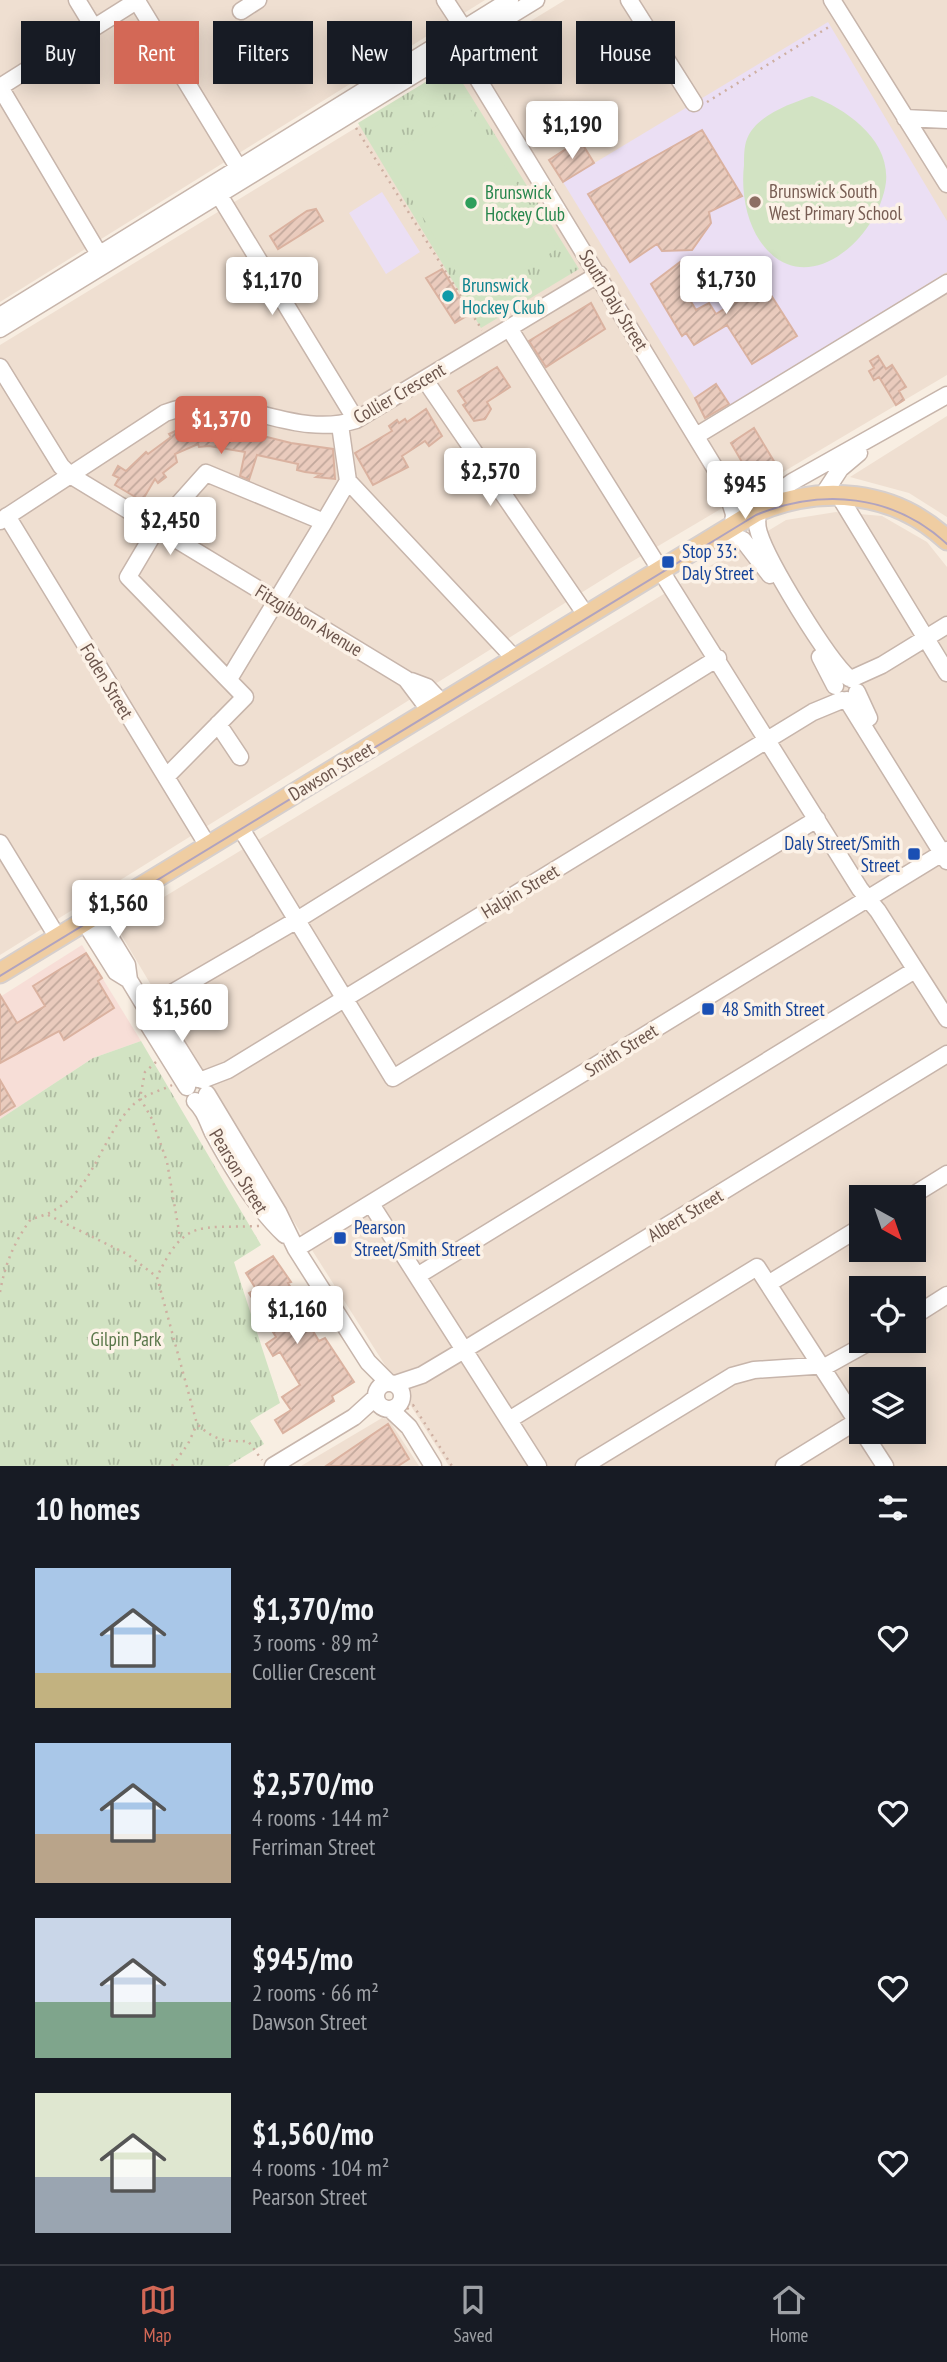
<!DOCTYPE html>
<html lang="en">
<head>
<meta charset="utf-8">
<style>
	:root { --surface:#171b24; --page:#242831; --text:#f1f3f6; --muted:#9ea1a6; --line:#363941; --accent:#d36856 }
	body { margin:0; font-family:"PT Sans Narrow",sans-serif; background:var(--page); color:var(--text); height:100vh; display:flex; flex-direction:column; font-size:26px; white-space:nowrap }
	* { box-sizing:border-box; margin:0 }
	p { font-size:23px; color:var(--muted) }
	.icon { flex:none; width:38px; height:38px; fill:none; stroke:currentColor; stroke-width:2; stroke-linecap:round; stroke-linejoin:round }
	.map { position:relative; height:1466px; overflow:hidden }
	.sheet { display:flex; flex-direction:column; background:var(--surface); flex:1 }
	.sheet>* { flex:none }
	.hud { position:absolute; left:21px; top:21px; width:906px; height:63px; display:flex; gap:14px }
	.needle { width:46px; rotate:140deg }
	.fabs { position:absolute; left:849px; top:1185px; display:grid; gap:14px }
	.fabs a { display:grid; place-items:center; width:77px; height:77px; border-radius:0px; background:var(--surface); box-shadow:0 4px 18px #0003; font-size:35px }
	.price { position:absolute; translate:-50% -60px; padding:0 16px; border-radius:7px; background:#fff; color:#222; font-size:23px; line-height:46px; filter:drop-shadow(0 2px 4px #0008) }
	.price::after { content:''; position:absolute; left:50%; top:42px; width:21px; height:16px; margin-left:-10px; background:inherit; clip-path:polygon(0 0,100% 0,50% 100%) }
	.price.current { background:var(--accent); color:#fff }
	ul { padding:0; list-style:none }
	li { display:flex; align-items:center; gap:21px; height:175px; padding:0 35px }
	li span { display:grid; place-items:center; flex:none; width:196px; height:140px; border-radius:0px; color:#555 }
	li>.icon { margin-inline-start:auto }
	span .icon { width:84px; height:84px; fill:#fffc; stroke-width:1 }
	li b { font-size:30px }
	h2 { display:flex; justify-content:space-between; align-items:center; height:84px; padding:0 35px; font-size:30px }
	.tag { padding:0 24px; border-radius:0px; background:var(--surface); box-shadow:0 4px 18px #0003; font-size:24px; line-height:63px }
	.tag.current { background:var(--accent); color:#fff }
	.tabs { display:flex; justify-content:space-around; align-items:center; height:98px; border-top:2px solid var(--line); background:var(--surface); font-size:19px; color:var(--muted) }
	.tabs a { display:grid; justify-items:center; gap:4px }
	.tabs .current { color:var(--accent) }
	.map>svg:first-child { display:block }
	.residential { fill:#efdfd1; fill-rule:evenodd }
	.commercial { fill:#f7ded7 }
	.education { fill:#ebdff4 }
	.park { fill:url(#park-tufts) }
	.garden { fill:#d2e3c3 }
	.building { fill:url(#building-hatch); stroke:#dab2a0; stroke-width:2 }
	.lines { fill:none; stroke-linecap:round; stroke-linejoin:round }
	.minor-casing { stroke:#c7b5ab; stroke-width:19 }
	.major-casing { stroke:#d6cfcd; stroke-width:23 }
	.path { stroke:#ceafa1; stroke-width:2.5; stroke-dasharray:2 5; stroke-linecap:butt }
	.minor { stroke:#fff; stroke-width:16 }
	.major { stroke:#efcda2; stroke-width:19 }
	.tram { stroke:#b0a3bf; stroke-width:2 }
	.education-dot { fill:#8d6e63; stroke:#fcf2e7; stroke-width:2.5 }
	.leisure-dot { fill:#2e9e5b; stroke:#fcf2e7; stroke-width:2.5 }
	.culture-dot { fill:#0f9aa8; stroke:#fcf2e7; stroke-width:2.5 }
	.transit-dot { fill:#1a4fb4; stroke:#fcf2e7; stroke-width:2.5 }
	.labels { text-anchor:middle; stroke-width:7; stroke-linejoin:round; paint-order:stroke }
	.education-label { font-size:19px; fill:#785e54; stroke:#fcf2e7; text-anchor:start }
	.leisure-label { font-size:19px; fill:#27864d; stroke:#fcf2e7; text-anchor:start }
	.culture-label { font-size:19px; fill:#0d838f; stroke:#fcf2e7; text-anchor:start }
	.street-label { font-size:19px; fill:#6c554c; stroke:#fcf2e7 }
	.transit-label { font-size:19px; fill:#164399; stroke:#fcf2e7; text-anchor:start }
	.park-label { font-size:19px; fill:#597649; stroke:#fcf2e7 }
</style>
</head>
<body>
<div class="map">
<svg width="947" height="1466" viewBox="0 0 947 1466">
	<defs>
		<pattern id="park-tufts" width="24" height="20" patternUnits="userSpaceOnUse" patternTransform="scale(1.75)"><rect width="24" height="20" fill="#d2e3c3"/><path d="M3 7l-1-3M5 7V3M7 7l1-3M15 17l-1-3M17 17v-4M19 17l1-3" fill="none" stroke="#aebba1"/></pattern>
		<pattern id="building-hatch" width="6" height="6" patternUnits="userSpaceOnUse" patternTransform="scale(1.75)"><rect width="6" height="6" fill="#eacbbd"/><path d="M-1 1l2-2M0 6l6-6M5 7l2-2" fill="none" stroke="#c2a89c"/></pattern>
	</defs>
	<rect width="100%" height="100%" fill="#f8eee2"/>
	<!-- residential -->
	<path class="residential" d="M0,0H485L0,302Z
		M565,0H947V375L621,568L0,955V345Z
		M947,416V517L909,493L850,477Z
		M836,512L882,516L927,542L947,567V1466H449L258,1165L116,926L786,520ZM861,1197H914V1250H861ZM861,1288H914V1340H861ZM861,1379H914V1432H861Z
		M382,1418L389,1420L419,1466H301Z"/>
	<!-- commercial -->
	<path class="commercial" d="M82,945L141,1041L93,1058L0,1119V997Z"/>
	<!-- education -->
	<path class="education" d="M828,22L947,221V272L730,405L716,384L695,398L563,182Z
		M382,192L420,252L386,274L349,213Z"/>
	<!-- park -->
	<path class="park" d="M452,66L579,269L481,328L358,123Z
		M141,1041L261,1245L234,1262L280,1403L250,1421L264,1444L228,1466H0V1119L93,1058Z"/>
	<!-- garden -->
	<path class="garden" d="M812,96C846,109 890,139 886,182C879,239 804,305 760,241C746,220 741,191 744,165C744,157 744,146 747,139C756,115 790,104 812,96Z
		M468,106L557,249L474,301L386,157Z"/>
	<!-- building -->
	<path class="building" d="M702,130L742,196L709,212L711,223L692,250L662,251L657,244L630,262L588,194Z
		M580,140L594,163L563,182L549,160Z
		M316,209L323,221L278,249L270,236L307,211Z
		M680,262L693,284L684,290L696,310L709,303L716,314L764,284L797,336L752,364L727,325L694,345L686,333L682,336L651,284Z
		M442,269L470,314L455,323L426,278Z
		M591,303L605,329L546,367L529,341Z
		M878,356L886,369L892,365L906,387L899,391L904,400L896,405L879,377L874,380L869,371L874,368L870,361Z
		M497,367L510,387L487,402L491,409L485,419L474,421L463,405L466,403L458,391Z
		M716,384L729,404L705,418L695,398Z
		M426,409L442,436L429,446L425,441L402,456L408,467L373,485L355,453L392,431L389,426L397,420L399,423L405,419L407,422Z
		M212,422L214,432L232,436V432L251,436V433L291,443L333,449L335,479L316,477L321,474L305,472L297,470L298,464L257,455L249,480L240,476L245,452L209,446L199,447L198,444L175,454L177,462L163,473L166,477L158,483L155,479L142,501L115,485L119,478L113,475L118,466L126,471L146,452L148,454L171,437L169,434L188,425Z
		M754,428L775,463L759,473L765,484L752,492L741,484L731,468L742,462L731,443Z
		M86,953L102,978L98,981L114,1008L64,1040L59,1031L0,1063V995L17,1023L45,1006L33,986Z
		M0,1080L15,1106L0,1115Z
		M273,1256L291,1282L288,1283L302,1306L299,1308L319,1341L325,1338L354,1382L332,1396L334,1401L283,1433L275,1420L291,1410L282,1397L300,1385L280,1352L273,1356L266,1344L276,1337L249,1293L256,1289L246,1273Z
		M388,1424L409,1459L398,1466H326Z"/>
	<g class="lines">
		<!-- minor casing -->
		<g class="minor-casing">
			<path id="minor" d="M77,0L94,28
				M445,0L464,29
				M629,0L694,103
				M832,0L947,184
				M137,1L244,177
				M241,11L258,0
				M459,48L724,483L734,514L733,525
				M905,118L947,120
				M219,195L356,420
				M99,254L0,87L138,0
				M0,316L510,0
				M509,328L860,889L878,911L947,1019
				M0,329L536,0
				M0,367L61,466L70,475L406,679L430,711
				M425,380L586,615
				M340,425L348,481L515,659
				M696,436L947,283
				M728,487L758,511C757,519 756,525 759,533C768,562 827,659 849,678
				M838,494L947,673
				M823,495L840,469L859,453
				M766,507L775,494L792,482L947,395
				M7,516L208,846
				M0,521L165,413C233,386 289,441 356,420L599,274
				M324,522L348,481
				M723,532L743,540L770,575
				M820,657L835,686
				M851,679L882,665L947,625
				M411,681L427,687L442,703
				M857,692L869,718
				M847,700L947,861
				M218,724L240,757
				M166,777L245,697L128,577L157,528L206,473L324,522L229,679
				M240,827L393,1078L817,819
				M0,843L58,938
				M96,914L127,965L129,980L146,1008V1021L187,1087
				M84,921L116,972L129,980
				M146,1008L297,920L718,658
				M146,1008L158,1015L198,1079
				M202,1080L228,1070L813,712L842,700
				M207,1094L278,1212L296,1249L368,1362L389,1383
				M195,1101C205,1111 207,1120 213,1133C232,1168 256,1208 285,1235
				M910,1197L947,1174
				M371,1204L538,1466
				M296,1249L947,850
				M417,1276L915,970
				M768,1284L861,1227
				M914,1316L947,1295
				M376 1396a13 13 0 1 1 26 0a13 13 0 1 1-26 0Z
				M395,1384L422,1375L464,1350L947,1054
				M390,1409L409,1427L433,1466
				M509,1420L757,1267L861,1428
				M863,1432L885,1466
				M273,1466L354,1417L376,1397
				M584,1466L732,1376L754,1370L828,1365L873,1340
				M784,1466L857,1421"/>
		</g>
		<!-- major casing -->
		<g class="major-casing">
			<path id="major" d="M0,973L756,512C821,484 894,490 947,540"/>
		</g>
		<!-- path -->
		<path class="path" d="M707,102L832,25
			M356,128L482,330
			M156,1062L145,1072L140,1098L152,1119L167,1162L180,1237
			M48,1215L127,1254L157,1277
			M259,1226C200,1229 185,1217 157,1277L197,1424C214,1440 225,1442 248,1441L262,1460
			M0,1292C5,1264 14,1242 31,1219C93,1205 95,1143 133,1105C143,1095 160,1091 172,1085
			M887,1346L896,1340
			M407,1409L413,1405L452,1466
			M172,1466L188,1444L197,1424"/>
		<!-- minor -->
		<use href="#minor" class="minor"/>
		<!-- major -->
		<use href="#major" class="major"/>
		<!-- tram -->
		<path class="tram" d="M0,976L756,515C822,488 893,494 947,544"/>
	</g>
	<!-- markers -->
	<circle class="education-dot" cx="755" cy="202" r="7"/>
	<circle class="leisure-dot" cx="471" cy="203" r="7"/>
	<circle class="culture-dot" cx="448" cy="296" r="7"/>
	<g class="transit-dot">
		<rect x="661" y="555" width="14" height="14" rx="3.5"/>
		<rect x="907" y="847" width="14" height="14" rx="3.5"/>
		<rect x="701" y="1002" width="14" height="14" rx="3.5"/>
		<rect x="333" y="1231" width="14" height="14" rx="3.5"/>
	</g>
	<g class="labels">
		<!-- education labels -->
		<g class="education-label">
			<text x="769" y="198">Brunswick South<tspan x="769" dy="22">West Primary School</tspan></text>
		</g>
		<!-- leisure labels -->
		<g class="leisure-label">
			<text x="485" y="199">Brunswick<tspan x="485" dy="22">Hockey Club</tspan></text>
		</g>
		<!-- culture labels -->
		<g class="culture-label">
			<text x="462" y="292">Brunswick<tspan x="462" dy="22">Hockey Ckub</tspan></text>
		</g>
		<!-- street labels -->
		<g class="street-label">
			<text transform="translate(614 300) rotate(59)" y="7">South Daly Street</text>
			<text transform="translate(399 393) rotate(-30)" y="7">Collier Crescent</text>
			<text transform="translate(309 620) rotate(31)" y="7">Fitzgibbon Avenue</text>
			<text transform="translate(107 681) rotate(59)" y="7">Foden Street</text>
			<text transform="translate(331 771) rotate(-31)" y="7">Dawson Street</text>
			<text transform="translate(520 891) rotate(-31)" y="7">Halpin Street</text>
			<text transform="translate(621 1050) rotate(-32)" y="7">Smith Street</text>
			<text transform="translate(239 1171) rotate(59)" y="7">Pearson Street</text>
			<text transform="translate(685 1215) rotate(-31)" y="7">Albert Street</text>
		</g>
		<!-- transit labels -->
		<g class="transit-label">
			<text x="682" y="558">Stop 33:<tspan x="682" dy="22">Daly Street</tspan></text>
			<text x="900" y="850" text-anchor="end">Daly Street/Smith<tspan x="900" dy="22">Street</tspan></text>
			<text x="722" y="1016">48 Smith Street</text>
			<text x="354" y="1234">Pearson<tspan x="354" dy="22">Street/Smith Street</tspan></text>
		</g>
		<!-- park labels -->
		<g class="park-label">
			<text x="126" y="1346">Gilpin Park</text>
		</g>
	</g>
</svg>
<div class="fabs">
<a><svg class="needle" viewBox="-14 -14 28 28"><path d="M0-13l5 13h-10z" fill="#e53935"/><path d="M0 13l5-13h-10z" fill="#9ea1a6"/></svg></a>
<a><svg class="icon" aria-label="locate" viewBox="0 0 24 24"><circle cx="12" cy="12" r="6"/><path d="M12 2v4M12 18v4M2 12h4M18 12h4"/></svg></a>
<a><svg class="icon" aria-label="layers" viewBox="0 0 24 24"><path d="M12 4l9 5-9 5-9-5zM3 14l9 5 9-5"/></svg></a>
</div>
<b class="price" style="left:572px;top:161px">$1,190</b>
<b class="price" style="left:726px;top:316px">$1,730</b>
<b class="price" style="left:272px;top:317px">$1,170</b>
<b class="price current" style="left:221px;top:456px">$1,370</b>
<b class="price" style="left:490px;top:508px">$2,570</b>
<b class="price" style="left:745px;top:521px">$945</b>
<b class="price" style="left:170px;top:557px">$2,450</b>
<b class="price" style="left:118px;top:940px">$1,560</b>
<b class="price" style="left:182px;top:1044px">$1,560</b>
<b class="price" style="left:297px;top:1346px">$1,160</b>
<div class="hud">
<a class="tag">Buy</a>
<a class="tag current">Rent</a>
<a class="tag">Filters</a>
<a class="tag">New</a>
<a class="tag">Apartment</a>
<a class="tag">House</a>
</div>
</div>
<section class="sheet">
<h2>10 homes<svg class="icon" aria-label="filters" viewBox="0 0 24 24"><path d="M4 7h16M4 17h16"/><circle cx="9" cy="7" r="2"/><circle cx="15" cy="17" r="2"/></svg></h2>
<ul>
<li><span style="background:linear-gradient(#a9c7e8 75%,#c2b280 0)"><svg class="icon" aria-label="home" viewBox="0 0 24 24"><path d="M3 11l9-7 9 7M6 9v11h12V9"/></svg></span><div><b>$1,370/mo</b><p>3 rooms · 89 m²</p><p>Collier Crescent</p></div><svg class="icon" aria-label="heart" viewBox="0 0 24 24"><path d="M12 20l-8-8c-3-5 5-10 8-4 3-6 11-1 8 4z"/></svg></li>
<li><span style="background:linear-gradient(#a9c7e8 65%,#b9a48a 0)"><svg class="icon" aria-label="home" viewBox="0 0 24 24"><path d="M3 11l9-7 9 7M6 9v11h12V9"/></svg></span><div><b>$2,570/mo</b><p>4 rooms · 144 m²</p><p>Ferriman Street</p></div><svg class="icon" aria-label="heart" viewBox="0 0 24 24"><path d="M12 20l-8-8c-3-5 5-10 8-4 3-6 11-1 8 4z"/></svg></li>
<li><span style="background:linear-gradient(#c9d6e8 60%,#7fa58c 0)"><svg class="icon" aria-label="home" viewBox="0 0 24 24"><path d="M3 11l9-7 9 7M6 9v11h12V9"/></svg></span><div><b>$945/mo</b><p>2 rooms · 66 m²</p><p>Dawson Street</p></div><svg class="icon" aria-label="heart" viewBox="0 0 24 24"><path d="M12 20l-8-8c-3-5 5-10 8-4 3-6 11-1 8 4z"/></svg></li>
<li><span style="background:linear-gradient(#dfe7d0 60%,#9aa5b1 0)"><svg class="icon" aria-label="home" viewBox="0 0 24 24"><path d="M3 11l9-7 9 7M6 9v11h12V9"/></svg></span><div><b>$1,560/mo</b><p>4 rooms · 104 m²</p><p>Pearson Street</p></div><svg class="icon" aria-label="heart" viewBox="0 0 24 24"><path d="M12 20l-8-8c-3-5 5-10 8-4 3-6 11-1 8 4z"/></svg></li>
</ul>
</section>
<nav class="tabs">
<a class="current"><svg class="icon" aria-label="map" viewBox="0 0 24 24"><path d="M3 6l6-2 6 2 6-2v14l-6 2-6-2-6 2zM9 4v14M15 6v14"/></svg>Map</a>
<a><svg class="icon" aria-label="saved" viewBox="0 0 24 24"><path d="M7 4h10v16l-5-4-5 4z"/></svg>Saved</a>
<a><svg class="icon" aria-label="home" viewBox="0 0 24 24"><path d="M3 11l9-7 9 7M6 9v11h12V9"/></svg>Home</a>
</nav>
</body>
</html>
